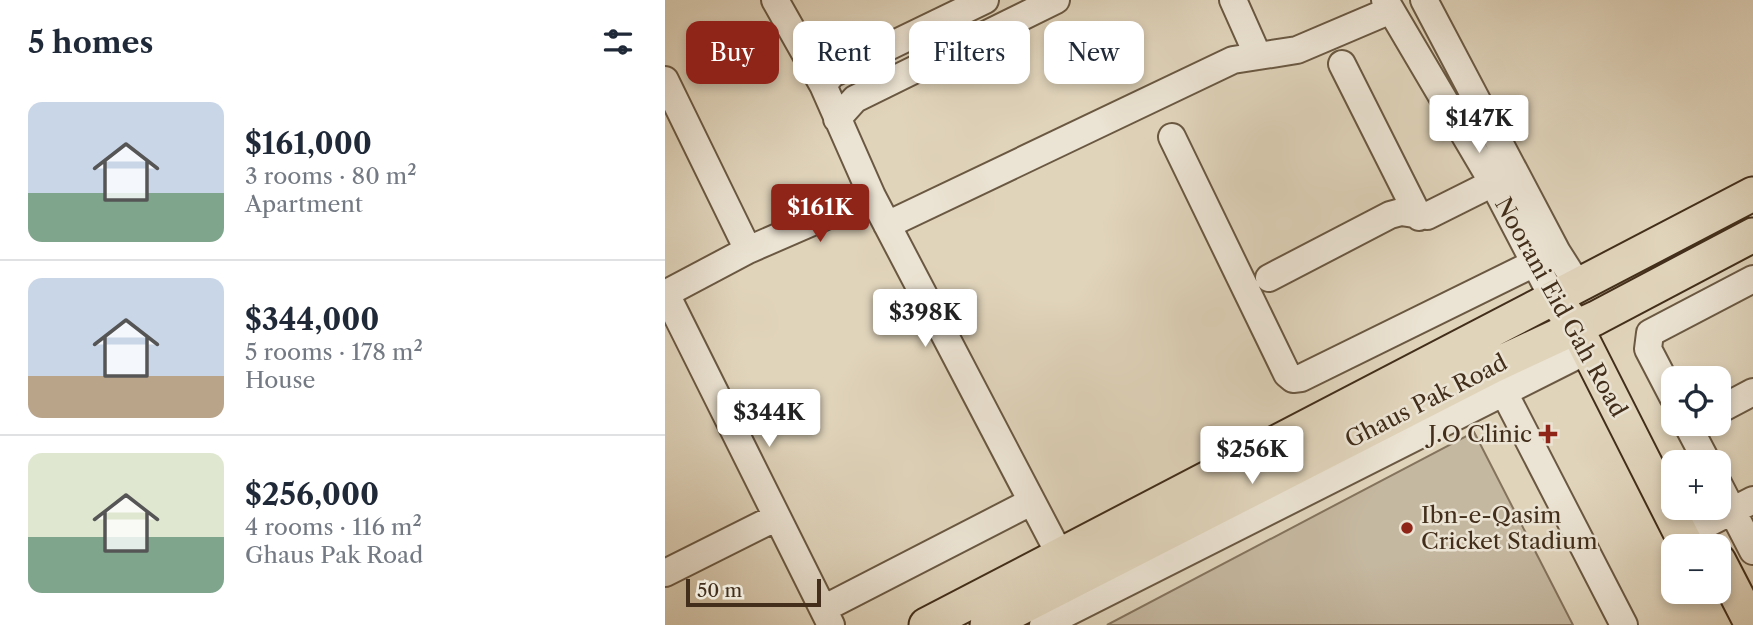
<!DOCTYPE html>
<html lang="en">
<head>
<meta charset="utf-8">
<style>
	:root { --surface:#fff; --page:#f2f2f3; --text:#1f2937; --muted:#747a83; --line:#e0e1e3; --accent:#8f2418 }
	body { margin:0; font-family:"Libre Caslon Text",serif; background:var(--page); color:var(--text); height:100vh; display:flex; flex-direction:column; font-size:26px; white-space:nowrap }
	* { box-sizing:border-box; margin:0 }
	p { font-size:23px; color:var(--muted) }
	.icon { flex:none; width:38px; height:38px; fill:none; stroke:currentColor; stroke-width:2; stroke-linecap:round; stroke-linejoin:round }
	.map { position:relative; flex:1; overflow:hidden }
	.sheet { display:flex; flex-direction:column; background:var(--surface); width:665px }
	.sheet>* { flex:none }
	.guide { position:absolute; left:21px; top:21px; width:665px; height:63px; display:flex; gap:14px }
	.buttons { position:absolute; left:996px; top:366px; display:grid; gap:14px }
	.buttons a { display:grid; place-items:center; width:70px; height:70px; border-radius:14px; background:var(--surface); box-shadow:0 4px 10px #0003; font-size:35px }
	.scale { position:absolute; left:21px; bottom:18px; width:135px; box-sizing:border-box; padding-left:7px; border:4px solid #422e1a; border-top:0; font-size:19px; line-height:24px; white-space:nowrap; color:#422e1a; -webkit-text-stroke:5px #ebe3d3; paint-order:stroke }
	.price { position:absolute; translate:-50% -60px; padding:0 16px; border-radius:7px; background:#fff; color:#222; font-size:23px; line-height:46px; filter:drop-shadow(0 2px 4px #0008) }
	.price::after { content:''; position:absolute; left:50%; top:42px; width:21px; height:16px; margin-left:-10px; background:inherit; clip-path:polygon(0 0,100% 0,50% 100%) }
	.price.on { background:var(--accent); color:#fff }
	ul { padding:0; list-style:none }
	li { display:flex; align-items:center; gap:21px; height:175px; padding:0 28px }
	li+li { border-top:2px solid var(--line) }
	li span { display:grid; place-items:center; flex:none; width:196px; height:140px; border-radius:14px; color:#555 }
	li>.icon { margin-inline-start:auto }
	span .icon { width:84px; height:84px; fill:#fffc; stroke-width:1 }
	li b { font-size:30px }
	h2 { display:flex; justify-content:space-between; align-items:center; height:84px; padding:0 28px; font-size:30px }
	.pill { padding:0 24px; border-radius:14px; background:var(--surface); box-shadow:0 4px 10px #0003; font-size:24px; line-height:63px }
	.pill.on { background:var(--accent); color:#fff }
	main { display:flex; flex:1; min-height:0 }
	.map>svg:first-child { display:block }
	.green { fill:#c5b8a0; stroke:#84735d; stroke-width:2 }
	.lines { fill:none; stroke-linecap:round; stroke-linejoin:round }
	.minor-casing { stroke:#6a5842; stroke-width:30 }
	.major-casing { stroke:#422e1a; stroke-width:37 }
	.minor { stroke:#ebe3d3; stroke-width:26 }
	.major { stroke:#e0d4bb; stroke-width:33 }
	.poi-dot { fill:#8f2418; stroke:#ebe3d3; stroke-width:2.5 }
	.labels { text-anchor:middle; stroke-width:5; stroke-linejoin:round; paint-order:stroke }
	.street-label { font-size:23px; fill:#422e1a; stroke:#ebe3d3 }
	.poi-label { font-size:23px; fill:#422e1a; stroke:#ebe3d3; text-anchor:end }
</style>
</head>
<body>
<main>
<section class="sheet">
<h2>5 homes<svg class="icon" aria-label="filters" viewBox="0 0 24 24"><path d="M4 7h16M4 17h16"/><circle cx="9" cy="7" r="2"/><circle cx="15" cy="17" r="2"/></svg></h2>
<ul>
<li><span style="background:linear-gradient(#c9d6e8 65%,#7fa58c 0)"><svg class="icon" aria-label="home" viewBox="0 0 24 24"><path d="M3 11l9-7 9 7M6 9v11h12V9"/></svg></span><div><b>$161,000</b><p>3 rooms · 80 m²</p><p>Apartment</p></div></li>
<li><span style="background:linear-gradient(#c9d6e8 70%,#b9a48a 0)"><svg class="icon" aria-label="home" viewBox="0 0 24 24"><path d="M3 11l9-7 9 7M6 9v11h12V9"/></svg></span><div><b>$344,000</b><p>5 rooms · 178 m²</p><p>House</p></div></li>
<li><span style="background:linear-gradient(#dfe7d0 60%,#7fa58c 0)"><svg class="icon" aria-label="home" viewBox="0 0 24 24"><path d="M3 11l9-7 9 7M6 9v11h12V9"/></svg></span><div><b>$256,000</b><p>4 rooms · 116 m²</p><p>Ghaus Pak Road</p></div></li>
</ul>
</section>
<div class="map">
<svg width="1088" height="625" viewBox="0 0 1088 625">
	<rect width="100%" height="100%" fill="#e0d4bb"/>
	<filter id="stains"><feTurbulence type="fractalNoise" baseFrequency=".00286" numOctaves="4"/><feColorMatrix values="0 0 0 0 .2 0 0 0 0 .09 0 0 0 0 .02 0 0 0 .5 -.17"/></filter>
	<radialGradient id="worn" r=".72"><stop offset=".6" stop-color="#630" stop-opacity="0"/><stop offset="1" stop-color="#630" stop-opacity=".3"/></radialGradient>
	<!-- green -->
	<path class="green" d="M809,432L908,625H442Z"/>
	<g class="lines">
		<!-- minor casing -->
		<g class="minor-casing">
			<path id="minor" d="M110,0L158,85
				M320,0L167,74L158,85L207,196L395,555
				M568,0L593,56
				M720,0L828,183L888,298
				M759,0L892,252L913,285
				M677,64L754,217
				M0,80L83,250
				M172,119L190,99L391,0
				M507,137L622,374L628,379L636,378L892,252
				M222,225L568,60L632,50L726,10
				M604,278L725,215L736,212L762,216L828,183
				M0,294L83,250L207,196
				M1,294L166,625
				M830,375L959,625
				M1008,397L983,349L985,333L1088,279
				M1054,410L1088,392
				M1022,424L1042,462
				M1054,485L1088,551
				M1036,527L1088,500
				M0,573L112,517
				M158,609L366,502
				M378,625L923,350"/>
		</g>
		<!-- major casing -->
		<g class="major-casing">
			<path id="major" d="M898,310L910,325L1022,546
				M1054,561L1087,625
				M261,625L1088,194
				M322,625L826,367L931,318L1088,235"/>
		</g>
		<!-- minor -->
		<use href="#minor" class="minor"/>
		<!-- major -->
		<use href="#major" class="major"/>
	</g>
	<!-- markers -->
	<g class="poi-dot">
		<path d="M879.5 423.5h7v7h7v7h-7v7h-7v-7h-7v-7h7z"/>
		<circle cx="742" cy="528" r="7"/>
	</g>
	<g class="labels">
		<!-- street labels -->
		<g class="street-label">
			<text transform="translate(896 307) rotate(61)" y="8">Noorani Eid Gah Road</text>
			<text transform="translate(761 401) rotate(-27)" y="8">Ghaus Pak Road</text>
		</g>
		<!-- poi labels -->
		<g class="poi-label">
			<text x="867" y="442">J.O Clinic</text>
			<text x="756" y="523" text-anchor="start">Ibn-e-Qasim<tspan x="756" dy="26">Cricket Stadium</tspan></text>
		</g>
	</g>
	<rect width="100%" height="100%" filter="url(#stains)"/>
	<rect width="100%" height="100%" fill="url(#worn)"/>
</svg>
<div class="buttons">
<a><svg class="icon" aria-label="locate" viewBox="0 0 24 24"><circle cx="12" cy="12" r="6"/><path d="M12 2v4M12 18v4M2 12h4M18 12h4"/></svg></a>
<a>+</a>
<a>−</a>
</div>
<div class="scale">50 m</div>
<b class="price" style="left:814px;top:155px">$147K</b>
<b class="price on" style="left:155px;top:244px">$161K</b>
<b class="price" style="left:260px;top:349px">$398K</b>
<b class="price" style="left:104px;top:449px">$344K</b>
<b class="price" style="left:587px;top:486px">$256K</b>
<div class="guide">
<a class="pill on">Buy</a>
<a class="pill">Rent</a>
<a class="pill">Filters</a>
<a class="pill">New</a>
</div>
</div>
</main>
</body>
</html>
